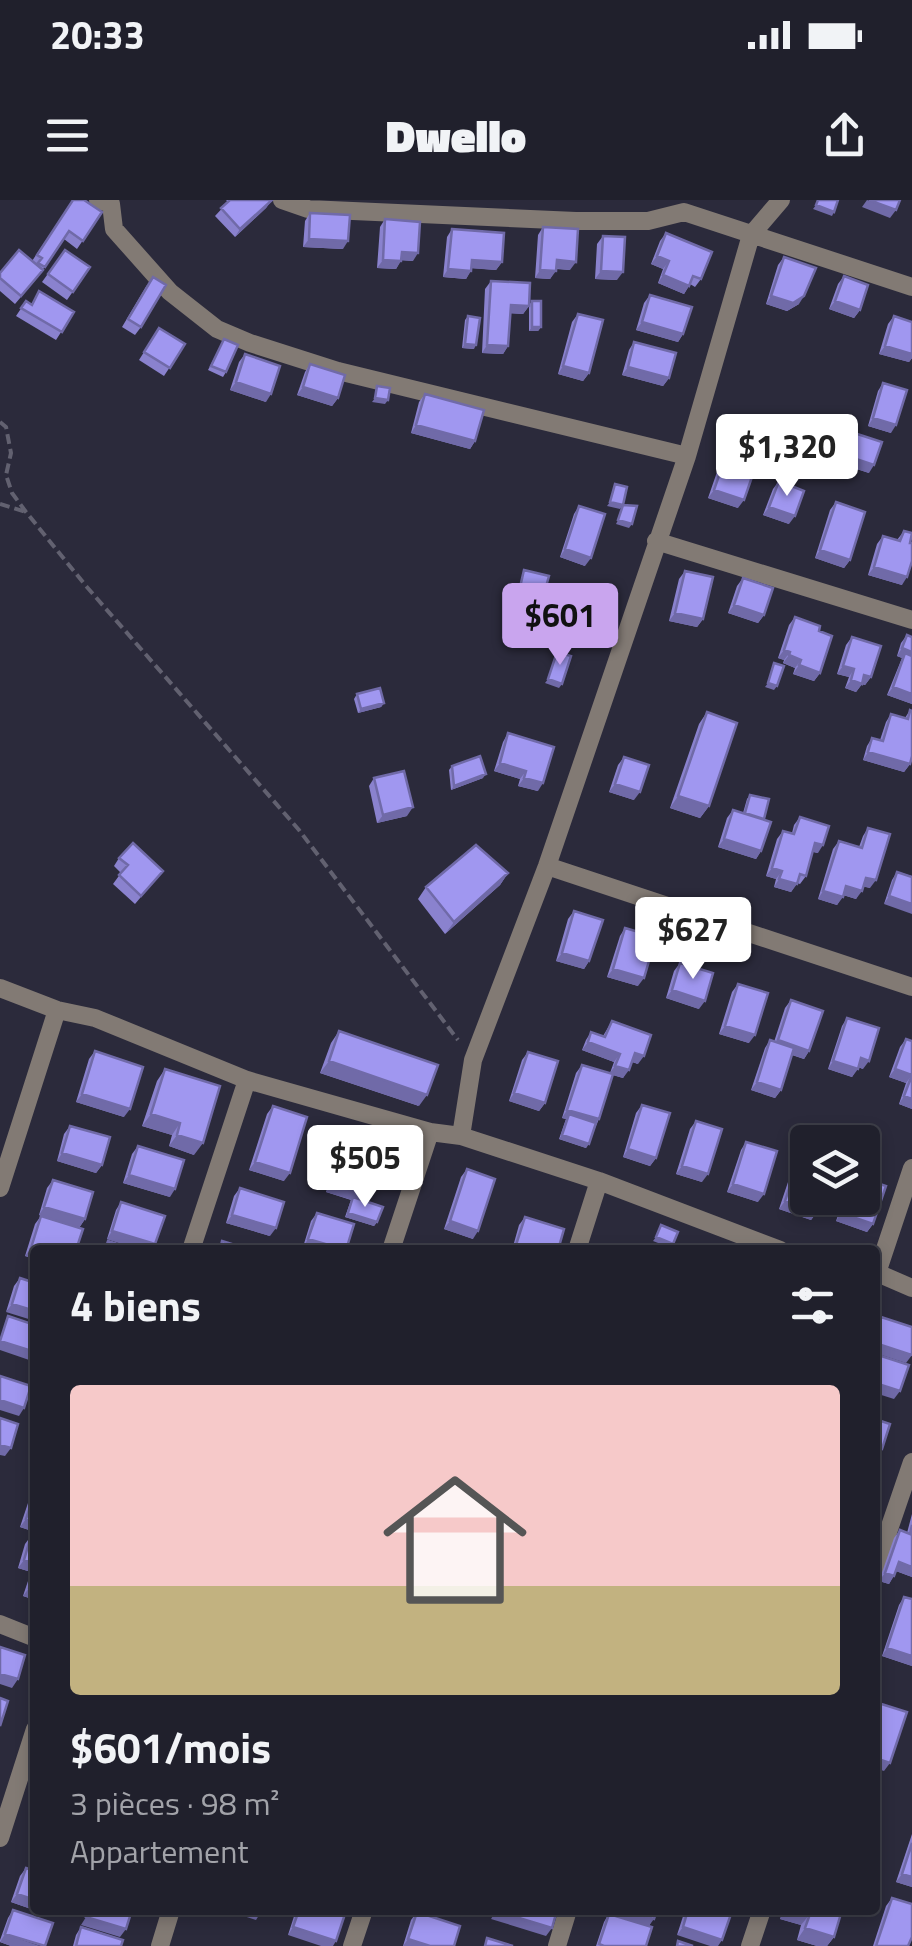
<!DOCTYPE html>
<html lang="fr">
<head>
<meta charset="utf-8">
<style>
	:root { --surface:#20202c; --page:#282834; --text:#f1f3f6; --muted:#a2a3a9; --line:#3d3e48; --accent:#c9a5ee }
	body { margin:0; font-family:"Titillium Web",sans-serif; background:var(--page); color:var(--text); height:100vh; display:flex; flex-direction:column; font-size:38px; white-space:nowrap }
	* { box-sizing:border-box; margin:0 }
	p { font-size:32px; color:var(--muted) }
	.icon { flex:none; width:55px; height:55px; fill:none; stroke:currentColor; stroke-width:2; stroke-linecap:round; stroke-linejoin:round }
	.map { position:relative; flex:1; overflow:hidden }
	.details { position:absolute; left:30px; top:1045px; width:850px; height:670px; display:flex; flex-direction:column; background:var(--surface); border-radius:10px; box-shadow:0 5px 15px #0003,0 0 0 2px var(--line) }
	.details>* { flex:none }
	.fabs { position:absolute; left:790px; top:925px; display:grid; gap:20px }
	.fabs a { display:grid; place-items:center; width:90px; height:90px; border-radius:10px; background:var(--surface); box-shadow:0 5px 15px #0003,0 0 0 2px var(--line); font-size:50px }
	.price { position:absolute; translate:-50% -85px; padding:0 22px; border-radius:10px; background:#fff; color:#222; font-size:32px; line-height:65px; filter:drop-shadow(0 2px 5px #0008) }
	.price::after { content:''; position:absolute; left:50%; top:60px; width:30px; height:22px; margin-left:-15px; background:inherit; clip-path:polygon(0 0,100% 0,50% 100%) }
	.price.current { background:var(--accent); color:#111 }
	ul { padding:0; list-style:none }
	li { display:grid; align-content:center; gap:20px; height:530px; padding:0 40px }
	li span { display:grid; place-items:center; height:310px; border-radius:10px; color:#555 }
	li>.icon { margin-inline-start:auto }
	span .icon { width:180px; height:180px; fill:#fffc; stroke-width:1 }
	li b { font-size:42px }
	h2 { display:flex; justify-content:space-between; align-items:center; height:120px; padding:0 40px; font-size:42px }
	.status { display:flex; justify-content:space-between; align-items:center; height:70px; padding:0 50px; background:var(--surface); direction:ltr }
	.status svg { height:28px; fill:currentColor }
	header { display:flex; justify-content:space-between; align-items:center; height:130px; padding:0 40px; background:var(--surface); font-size:45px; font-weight:800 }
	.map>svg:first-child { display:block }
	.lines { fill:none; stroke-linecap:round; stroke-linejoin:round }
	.path { stroke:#626170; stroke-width:4; stroke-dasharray:10 5; stroke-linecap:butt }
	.minor { stroke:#827a74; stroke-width:18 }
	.wall { fill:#8a82ce }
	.shaded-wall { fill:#706aa8 }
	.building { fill:#a097f0; stroke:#706aa8; stroke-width:2.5 }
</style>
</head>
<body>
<div class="status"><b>20:33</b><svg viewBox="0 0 49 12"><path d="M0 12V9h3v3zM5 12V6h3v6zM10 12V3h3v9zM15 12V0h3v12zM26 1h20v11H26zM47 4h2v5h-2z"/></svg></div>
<header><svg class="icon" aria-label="menu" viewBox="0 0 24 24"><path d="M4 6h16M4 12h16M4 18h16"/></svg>Dwello<svg class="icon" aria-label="share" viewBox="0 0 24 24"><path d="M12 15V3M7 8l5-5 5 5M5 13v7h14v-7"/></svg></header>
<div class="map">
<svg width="912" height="1746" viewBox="0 0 912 1746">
	<rect width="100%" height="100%" fill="#2b2a3b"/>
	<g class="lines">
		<!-- path -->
		<path class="path" d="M0,222L6,227L11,253L6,275L12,293L26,312L86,386L299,630L458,840
			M0,304L26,312"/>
		<!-- minor -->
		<path class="minor" d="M98,0L111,4L114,29L170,92L217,129L250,143L338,171L687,256
			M282,0L308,9L576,21H648L684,12L912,87
			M656,341L912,420
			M547,666L912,787
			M0,788L57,810L95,818L247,880L430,932L461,936L599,981L780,1050
			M461,936L473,860L547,666L687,256L751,35L781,0
			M0,988L57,810
			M191,1050L247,880
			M391,1050L430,932
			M577,1050L599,981
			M875,1072L912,1088
			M877,1073L912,968
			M875,1370L912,1262
			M0,1424L35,1438
			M0,1638L35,1529
			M160,1746L171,1710
			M352,1746L364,1710
			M557,1746L568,1710
			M750,1746L762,1710"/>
	</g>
	<!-- wall -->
	<path class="wall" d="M73,0L102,12L77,49L64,39L37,78L15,104L0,91V73L32,61Z
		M226,0H272L266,8L235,37L215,16L228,2Z
		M310,13L343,49L303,47L305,21Z
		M385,19L413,61L401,60L396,69L377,68L380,27Z
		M543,27L570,70L556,69L550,79L535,78L538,35Z
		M452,29L502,62L496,70L472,68L466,79L443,77L447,37Z
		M666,33L701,79L695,87L690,84L684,94L658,83L663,69L651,64L660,41Z
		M603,36L617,80L595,79L597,44Z
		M65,50L90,67L67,100L42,82Z
		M784,57L799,104L787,111L766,104L778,65Z
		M844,76L860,110L854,118L829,109L838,84Z
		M491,81L529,105L532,101L541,127L538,131H529V106L523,114L510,113L508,146L503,154L482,153L485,89Z
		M147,85L141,127L135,135L122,127Z
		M650,95L683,134L678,142L636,130L644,103Z
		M26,101L31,104L74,112L56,140L16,116Z
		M578,114L589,173L583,181L558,174L572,122Z
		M468,116L474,149L462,148L465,120Z
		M894,116L912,122V158L909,162L879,154L888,124Z
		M159,128L185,144L164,176L139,160Z
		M224,139L226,172L223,177L208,170Z
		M634,142L669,178L663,186L622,175L629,150Z
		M245,154L266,202L230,190L239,162Z
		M310,164L338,198L332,206L297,195L305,172Z
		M883,183L891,233L868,226L878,191Z
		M425,194L475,241L470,249L411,233L419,202Z
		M848,231L869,273L835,262L842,239Z
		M723,264L738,308L708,298L717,272Z
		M779,281L789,324L763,315L773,289Z
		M836,302L850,360L844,368L815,358L830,310Z
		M579,306L585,366L560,357L574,314Z
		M904,331L902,385L868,375L877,344L883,336L897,340Z
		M685,371L703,419L697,427L669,421L679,379Z
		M743,378L764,415L758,423L728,413L737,386Z
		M795,417L820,473L814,481L793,474L795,468L783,463L784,460L778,458L789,425Z
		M907,435L912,437V504L887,495L902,458L897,456L901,443Z
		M852,437L871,477L865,485L862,484L856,492L845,488L849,477L837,474L846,445Z
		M357,494L384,503L381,507L358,513L354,499Z
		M910,510V564L904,572L863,560L867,546L872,538L880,540L886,522L891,514L905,518Z
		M707,512L709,606L700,618L670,608L699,524Z
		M508,533L538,591L518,586L520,579L494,571L503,542Z
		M624,557L634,600L609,592L618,565Z
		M452,566L483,578L451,590L449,570Z
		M374,578L407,616L377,623L369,586Z
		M750,595L761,651L756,659L718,647L727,618L733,610L743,613L747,599Z
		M800,617L818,653L813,652L806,676L800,684L797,683L791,692L774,687L776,679L766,676L777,639L783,631L792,633L794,625Z
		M868,628L870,688L863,686L856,699L843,695L837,705L818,699L833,649L839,641L859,647L863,636Z
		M119,658L163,671L135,704L113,684L121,673L114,666Z
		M897,672L912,676L884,704L892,680Z
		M508,673L500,685L445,734L418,699L426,687Z
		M574,711L589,761L584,769L556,761L568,719Z
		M625,728L638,786L607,777L620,736Z
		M680,763L699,809L666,798L674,771Z
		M738,784L749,843L719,834L732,792Z
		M791,800L809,851L804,859L792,855L781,890L775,898L751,890L765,848L770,840L774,842L785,808Z
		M847,818L863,869L858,867L852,877L828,869L842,826Z
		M612,821L638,864L632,862L623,878L613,875L599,919L586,948L559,939L566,919L562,918L576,873L582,865L610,873L614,862L582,850L586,840L591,832L603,836Z
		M339,831L419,906L320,873L331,843Z
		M906,839L912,841V909L899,904L906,883L889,877L900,847Z
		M95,851L124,917L76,902L89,859Z
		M528,852L545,903L539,911L509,901L522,860Z
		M165,869L194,955L169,946L172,935L142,926L157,881Z
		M642,905L656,958L650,966L623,957L636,913Z
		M273,906L284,981L249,970L267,914Z
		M696,921L702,982L676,974L690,929Z
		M70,926L102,965L96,973L57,961L64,934Z
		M349,931L367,1002L377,1022L374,1026L345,1017L351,1000L326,992L343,939Z
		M746,942L758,1002L727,992L741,950Z
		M138,946L170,997L123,983L132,954Z
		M798,962L817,1012L811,1020L779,1009L792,970Z
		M467,969L473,1039L444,1029L461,977Z
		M53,980L85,1019L79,1028L39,1015L47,988Z
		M240,988L270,1036L226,1023L234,996Z
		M844,998H862L873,1024L867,1032L836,1021Z
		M121,1002L155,1044L152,1050H142L107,1039L116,1010Z
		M317,1013L346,1050L303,1047L311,1021Z
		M41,1016L35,1050V1059L25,1056L35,1024Z
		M525,1017L558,1050H512L519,1025Z
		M20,1078L35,1083L6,1112L14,1086Z
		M34,1295L35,1296V1332L20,1327L28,1303Z
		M912,1314V1377L896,1371L889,1384L879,1381L894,1338L900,1330L907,1333Z
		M31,1336L35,1338V1400L23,1396L31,1372L18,1368L25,1344Z
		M904,1397L912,1466L882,1456L899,1405Z
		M912,1634V1687L896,1682Z
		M26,1668L54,1717L11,1702L20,1676Z
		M892,1698L908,1746H873L886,1706Z
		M13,1710L11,1746L0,1742V1740L8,1718Z
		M296,1710H332L288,1735Z
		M607,1710H657L649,1726L646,1746H596L604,1722L608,1715L606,1714Z
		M685,1710H717L677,1735Z
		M783,1710H842L834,1737L827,1746H817L797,1740L801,1725L780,1719Z
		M417,1712L454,1746H403L411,1720Z
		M81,1727L121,1746H73L76,1735Z"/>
	<!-- shaded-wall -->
	<path class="shaded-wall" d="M272,0L266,8L235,37L240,29Z
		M867,0L896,10L890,18L862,7Z
		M816,5L834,12L832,16L813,9Z
		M309,39L348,41L343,49L303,47Z
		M402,52L418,53L413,61L396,60Z
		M657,56L669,61L663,69L651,64Z
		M383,60L401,61L396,69L377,68Z
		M472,60L502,62L496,70L467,68Z
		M557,60L576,62L570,70L551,68Z
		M448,69L471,71L466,79L443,77Z
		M540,70L556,71L550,79L535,78Z
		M601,71L623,72L617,80L595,79Z
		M663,75L689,86L684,94L658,83Z
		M771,96H804L799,104L787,111L766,104Z
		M835,101L860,110L854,118L829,109Z
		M511,105L529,106L523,114L505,113Z
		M642,122L683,134L678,142L636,130Z
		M532,127H541L538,131H529Z
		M465,144L476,145L474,149L462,148Z
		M487,145L508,146L503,154L482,153Z
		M885,146L912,154V158L909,162L879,154Z
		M563,166L589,173L583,181L558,174Z
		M628,167L669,178L663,186L622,175Z
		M236,182L271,194L266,202L230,190Z
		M303,187L338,198L332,206L297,195Z
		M375,198L388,200L385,204L372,202Z
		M873,218L896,225L891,233L868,226Z
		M416,225L475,241L470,249L411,233Z
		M841,254L874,265L869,273L835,262Z
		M714,290L744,300L738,308L708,298Z
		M610,302L623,305L620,309L607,306Z
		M769,307L795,316L789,324L763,315Z
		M618,320L632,324L629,328L616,324Z
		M565,349L591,358L585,366L560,357Z
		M820,350L850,360L844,368L815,358Z
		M874,367L907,377L902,385L868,375Z
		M521,383L545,390L542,394L518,387Z
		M734,405L764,415L758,423L728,413Z
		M588,407L599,410L596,414L586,411Z
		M570,413L586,418L583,422L567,417Z
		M675,413L703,419L697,427L669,421Z
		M902,448L912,452V462L905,453L902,458L897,456Z
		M784,450L790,452L784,460L778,458Z
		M789,455L801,460L795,468L783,463Z
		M799,465L820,473L814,481L793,474Z
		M843,466L854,469L849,477L837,474Z
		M864,475L871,477L865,485L862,484L856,492L845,488L851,480Z
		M548,479L562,484L559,488L545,483Z
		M768,483L777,486L774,490L765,487Z
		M893,487L912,494V504L887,495Z
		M384,503L381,507L358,513L361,509Z
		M868,552L910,564L904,572L863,560Z
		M500,563L526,571L520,579L494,571Z
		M486,574L483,578L451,590L454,586Z
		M524,578L543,583L538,591L518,586Z
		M615,584L640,592L634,600L609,592Z
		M678,596L709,606L700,618L670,608Z
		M413,607L407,616L377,623L383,615Z
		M724,639L761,651L756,659L718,647Z
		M815,643L823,645L818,653L810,651Z
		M772,668L782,671L776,679L766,676Z
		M508,673L500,685L445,734L454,722Z
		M866,678L876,680L870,688L860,686Z
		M779,679L797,684L791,692L774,687Z
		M846,686L862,691L856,699L840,694Z
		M823,691L843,697L837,705L818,699Z
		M889,696L912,704V714L884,704Z
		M562,753L589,761L584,769L556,761Z
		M613,769L644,778L638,786L607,777Z
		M672,790L705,801L699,809L666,798Z
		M725,826L755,835L749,843L719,834Z
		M778,840L809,851L804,859L772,848Z
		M588,842L620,854L614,862L582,850Z
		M635,853L644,856L638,864L630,861Z
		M861,858L869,861L863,869L856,866Z
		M329,861L427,895L419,906L320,873Z
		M833,861L858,869L852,877L828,869Z
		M615,866L629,870L623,878L609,874Z
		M895,869L912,875L906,883L889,877Z
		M757,882L781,890L775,898L751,890Z
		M514,893L545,903L539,911L509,901Z
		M82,894L130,909L124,917L76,902Z
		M904,896L912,899V909L899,904Z
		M567,910L599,919L593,927L569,914L566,919L562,918Z
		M151,914L180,923L172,935L142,926Z
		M177,935L203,943L194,955L169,946Z
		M562,935L589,944L586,948L559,939Z
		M628,949L656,958L650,966L623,957Z
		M62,953L102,965L96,973L57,961Z
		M255,962L290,973L284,981L249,970Z
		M682,966L708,974L702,982L676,974Z
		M129,975L175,989L170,997L123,983Z
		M332,984L371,996L365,1004L326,992Z
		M733,984L764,994L758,1002L727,992Z
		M785,1001L817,1012L811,1020L779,1009Z
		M44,1007L85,1019L79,1028L39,1015Z
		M348,1013L377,1022L374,1026L345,1017Z
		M841,1013L873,1024L867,1032L836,1021Z
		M232,1015L276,1028L270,1036L226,1023Z
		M450,1021L478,1031L473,1039L444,1029Z
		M112,1031L155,1044L152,1050H142L107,1039Z
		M656,1037L673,1044L671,1048L653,1041Z
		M308,1039L342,1050H311L303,1047Z
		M31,1048L39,1050H35V1059L25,1056Z
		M12,1104L35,1111V1121L6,1112Z
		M0,1141L35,1152V1162L0,1150Z
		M875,1143L912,1155L906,1163L875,1153Z
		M875,1183L900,1191L894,1199L875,1193Z
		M0,1200L24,1208L19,1216L0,1210Z
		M0,1245L11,1248L5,1256L0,1255Z
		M875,1247L882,1249L877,1257H875Z
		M26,1319L35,1322V1332L20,1327Z
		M24,1360L35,1364L31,1372L18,1368Z
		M899,1362L912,1367V1377L893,1370Z
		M885,1373L894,1376L889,1384L879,1381Z
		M29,1388L35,1390V1400L23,1396Z
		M887,1448L912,1456V1466L882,1456Z
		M0,1474L18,1479L12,1488L0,1484Z
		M875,1558L890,1563L884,1571L875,1568Z
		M902,1674L912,1677V1687L896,1682Z
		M17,1694L35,1700V1710H58L54,1717L11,1702Z
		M225,1710H256L261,1712L256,1720Z
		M608,1710H625L654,1719L648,1727L606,1714Z
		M786,1710H798L810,1714L801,1725L780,1719Z
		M496,1711L552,1728L546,1736L491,1719Z
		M86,1717L126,1729L120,1737L81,1725Z
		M293,1727L336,1741L333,1746H321L288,1735Z
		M683,1727L722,1740L718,1746H710L677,1735Z
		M805,1728L834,1737L827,1746H817L797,1740Z
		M5,1734L40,1746H11L0,1742Z
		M408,1739L430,1746H403Z"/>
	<!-- building -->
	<path class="building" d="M73,0H84L102,12L83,41L69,31L45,67L38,63L42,58L37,55Z
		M230,0H272L240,29L221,8Z
		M818,0H838L834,12L816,5Z
		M869,0H900L896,10Z
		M310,13L350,15L348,41L309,39Z
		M385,19L420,22L418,53L402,52L401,61L383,60Z
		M543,27L578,29L576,62L557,60L556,71L540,70Z
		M452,29L504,33L502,62L472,60L471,71L448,69Z
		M666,33L712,52L701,79L693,76L689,86L663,75L669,61L657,56Z
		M603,36L625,37L623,72L601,71Z
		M19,50L43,70L21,96L0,78V73Z
		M65,50L90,67L73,92L48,74Z
		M784,57L816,68L804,96L793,103L771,96Z
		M844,76L868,85L860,110L835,101Z
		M153,77L166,85L141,127L128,119Z
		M491,81L530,83L529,106L511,105L508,146L487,145Z
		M39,91L74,112L62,132L21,108L26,101L32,105Z
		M650,95L692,107L683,134L642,122Z
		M532,101H541V127H532Z
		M578,114L603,120L589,173L563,166Z
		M468,116L480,118L476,145L465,144Z
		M894,116L912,122V154L885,146Z
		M159,128L185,144L170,168L144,152Z
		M224,139L238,145L226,172L211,166Z
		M634,142L676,153L669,178L628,167Z
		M245,154L280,166L271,194L236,182Z
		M310,164L345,175L338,198L303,187Z
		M883,183L907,190L896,225L873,218Z
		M377,186L390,188L388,200L375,198Z
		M425,194L484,210L475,241L416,225Z
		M848,231L882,242L874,265L841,254Z
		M723,264L753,274L744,300L714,290Z
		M779,281L804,291L795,316L769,307Z
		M615,284L627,287L623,305L610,302Z
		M836,302L865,312L850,360L820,350Z
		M623,305L637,306L632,324L618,320Z
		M579,306L605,314L591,358L565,349Z
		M904,331L912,333L910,343H912V361L907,377L874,367L883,336L900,341Z
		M524,370L549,376L545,390L521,383Z
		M685,371L713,377L703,419L675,413Z
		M743,378L773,388L764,415L734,405Z
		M577,390L602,397L599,410L588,407L586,418L570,413Z
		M795,417L820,426L819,431L832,436L820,473L799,465L801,460L789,455L790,452L784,450Z
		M907,435L912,437V452L902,448Z
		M852,437L881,446L871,477L864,475L862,484L851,480L854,469L843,466Z
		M557,452L571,456L562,484L548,479Z
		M905,453L912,456V494L893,487Z
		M774,463L784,466L777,486L768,483Z
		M380,488L384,503L361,509L357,494Z
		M910,510L912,511V556L910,564L868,552L872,538L883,541L891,514L908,519Z
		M707,512L737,523L709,606L678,596Z
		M508,533L554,547L543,583L524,578L526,571L500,563Z
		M480,556L486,574L454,586L452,566Z
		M624,557L649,565L640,592L615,584Z
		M404,571L413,607L383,615L374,578Z
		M750,595L769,599L764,619L745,613Z
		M733,610L771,622L761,651L724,639Z
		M800,617L829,626L823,645L815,643L806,676L800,674L797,684L779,679L782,671L772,668L783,631L794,634Z
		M868,628L890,634L876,680L866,678L862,691L846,686L843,697L823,691L839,641L862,648Z
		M133,643L163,671L141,696L119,675L128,665L119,658Z
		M476,645L508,673L454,722L426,687Z
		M897,672L912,677V704L889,696Z
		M574,711L603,720L589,761L562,753Z
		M625,728L656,737L644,778L613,769Z
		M680,763L713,773L705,801L672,790Z
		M738,784L768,793L755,835L725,826Z
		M791,800L823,811L809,851L778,840Z
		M847,818L879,828L869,861L861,858L858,869L833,861Z
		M612,821L651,835L644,856L635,853L629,870L615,866L620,854L588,842L591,832L605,837Z
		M339,831L438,865L427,895L329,861Z
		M906,839L912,841V899L904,896L912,875L895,869Z
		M770,840L794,848L781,890L757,882Z
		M95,851L143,867L130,909L82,894Z
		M528,852L558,861L545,903L514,893Z
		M582,865L613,874L599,919L567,910Z
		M165,869L220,886L203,943L177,935L180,923L151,914Z
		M642,905L670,913L656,958L628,949Z
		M273,906L307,917L290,973L255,962Z
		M569,914L596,923L589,944L562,935Z
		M696,921L722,929L708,974L682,966Z
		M70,926L110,937L102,965L62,953Z
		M349,931L387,944L371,996L332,984Z
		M746,942L777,951L764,994L733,984Z
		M138,946L184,960L175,989L129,975Z
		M798,962L808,966V998H821L817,1012L785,1001Z
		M467,969L495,979L478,1031L450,1021Z
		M862,978L886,986L873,1024L841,1013L847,998H862Z
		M53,980L93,992L85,1019L44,1007Z
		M240,988L284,1002L276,1028L232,1015Z
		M353,997L383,1007L377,1022L348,1013Z
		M121,1002L165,1016L155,1044L112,1031Z
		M317,1013L354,1024L346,1050L308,1039Z
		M41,1016L83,1029L76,1050H39L31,1048Z
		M525,1017L564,1029L558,1050H521L515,1048Z
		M661,1025L678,1032L673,1044L656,1037Z
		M108,1041L136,1050H105Z
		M222,1041L251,1050H220Z
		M20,1078L35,1083V1111L12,1104Z
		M8,1116L35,1125L33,1137L35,1138V1152L0,1141Z
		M881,1117L912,1127V1155L875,1143V1134Z
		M875,1154L909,1165L900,1191L875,1183Z
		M0,1176L31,1186L24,1208L0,1200Z
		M0,1218L18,1224L11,1248L0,1245Z
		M875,1219L890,1224L882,1249L875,1247Z
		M34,1295L35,1296V1322L26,1319Z
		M912,1325V1367L899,1362L894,1376L885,1373L900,1330L910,1334Z
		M31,1336L35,1338V1364L24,1360Z
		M35,1366V1390L29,1388Z
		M904,1397L912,1399V1456L887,1448Z
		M0,1447L25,1455L18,1479L0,1474Z
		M0,1498L8,1501L0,1526Z
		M875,1502L907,1512L890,1563L875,1558Z
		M912,1643V1677L902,1674Z
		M26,1668L35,1671V1700L17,1694Z
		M892,1698L912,1704V1737L908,1746H876Z
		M13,1710L53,1723L45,1746L5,1734Z
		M89,1710H132L126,1729L86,1717Z
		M299,1710H332L345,1714L336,1741L293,1727Z
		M497,1710H557L552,1728L496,1711Z
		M625,1710H657L654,1719Z
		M688,1710H717L731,1714L722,1740L683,1727Z
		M798,1710H842L834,1737L805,1728L810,1714Z
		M417,1712L460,1726L454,1746H430L408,1739Z
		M609,1714L652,1727L646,1746H604L599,1744Z
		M81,1727L123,1740L121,1746H76Z
		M487,1738L513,1746H485Z
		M678,1741L693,1746H677Z"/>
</svg>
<div class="fabs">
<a><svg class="icon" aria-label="layers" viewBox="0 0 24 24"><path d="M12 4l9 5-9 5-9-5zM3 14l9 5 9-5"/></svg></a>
</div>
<b class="price" style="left:787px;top:299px">$1,320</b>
<b class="price current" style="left:560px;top:468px">$601</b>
<b class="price" style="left:693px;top:782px">$627</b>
<b class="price" style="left:365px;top:1010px">$505</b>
<section class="details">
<h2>4 biens<svg class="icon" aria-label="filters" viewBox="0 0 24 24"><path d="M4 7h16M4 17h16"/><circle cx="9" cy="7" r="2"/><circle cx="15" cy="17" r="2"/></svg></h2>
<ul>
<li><span style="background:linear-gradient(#f6c9c9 65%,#c2b280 0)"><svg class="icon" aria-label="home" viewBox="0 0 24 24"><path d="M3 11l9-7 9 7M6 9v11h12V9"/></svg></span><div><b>$601/mois</b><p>3 pièces · 98 m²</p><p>Appartement</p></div></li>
</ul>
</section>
</div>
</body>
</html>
